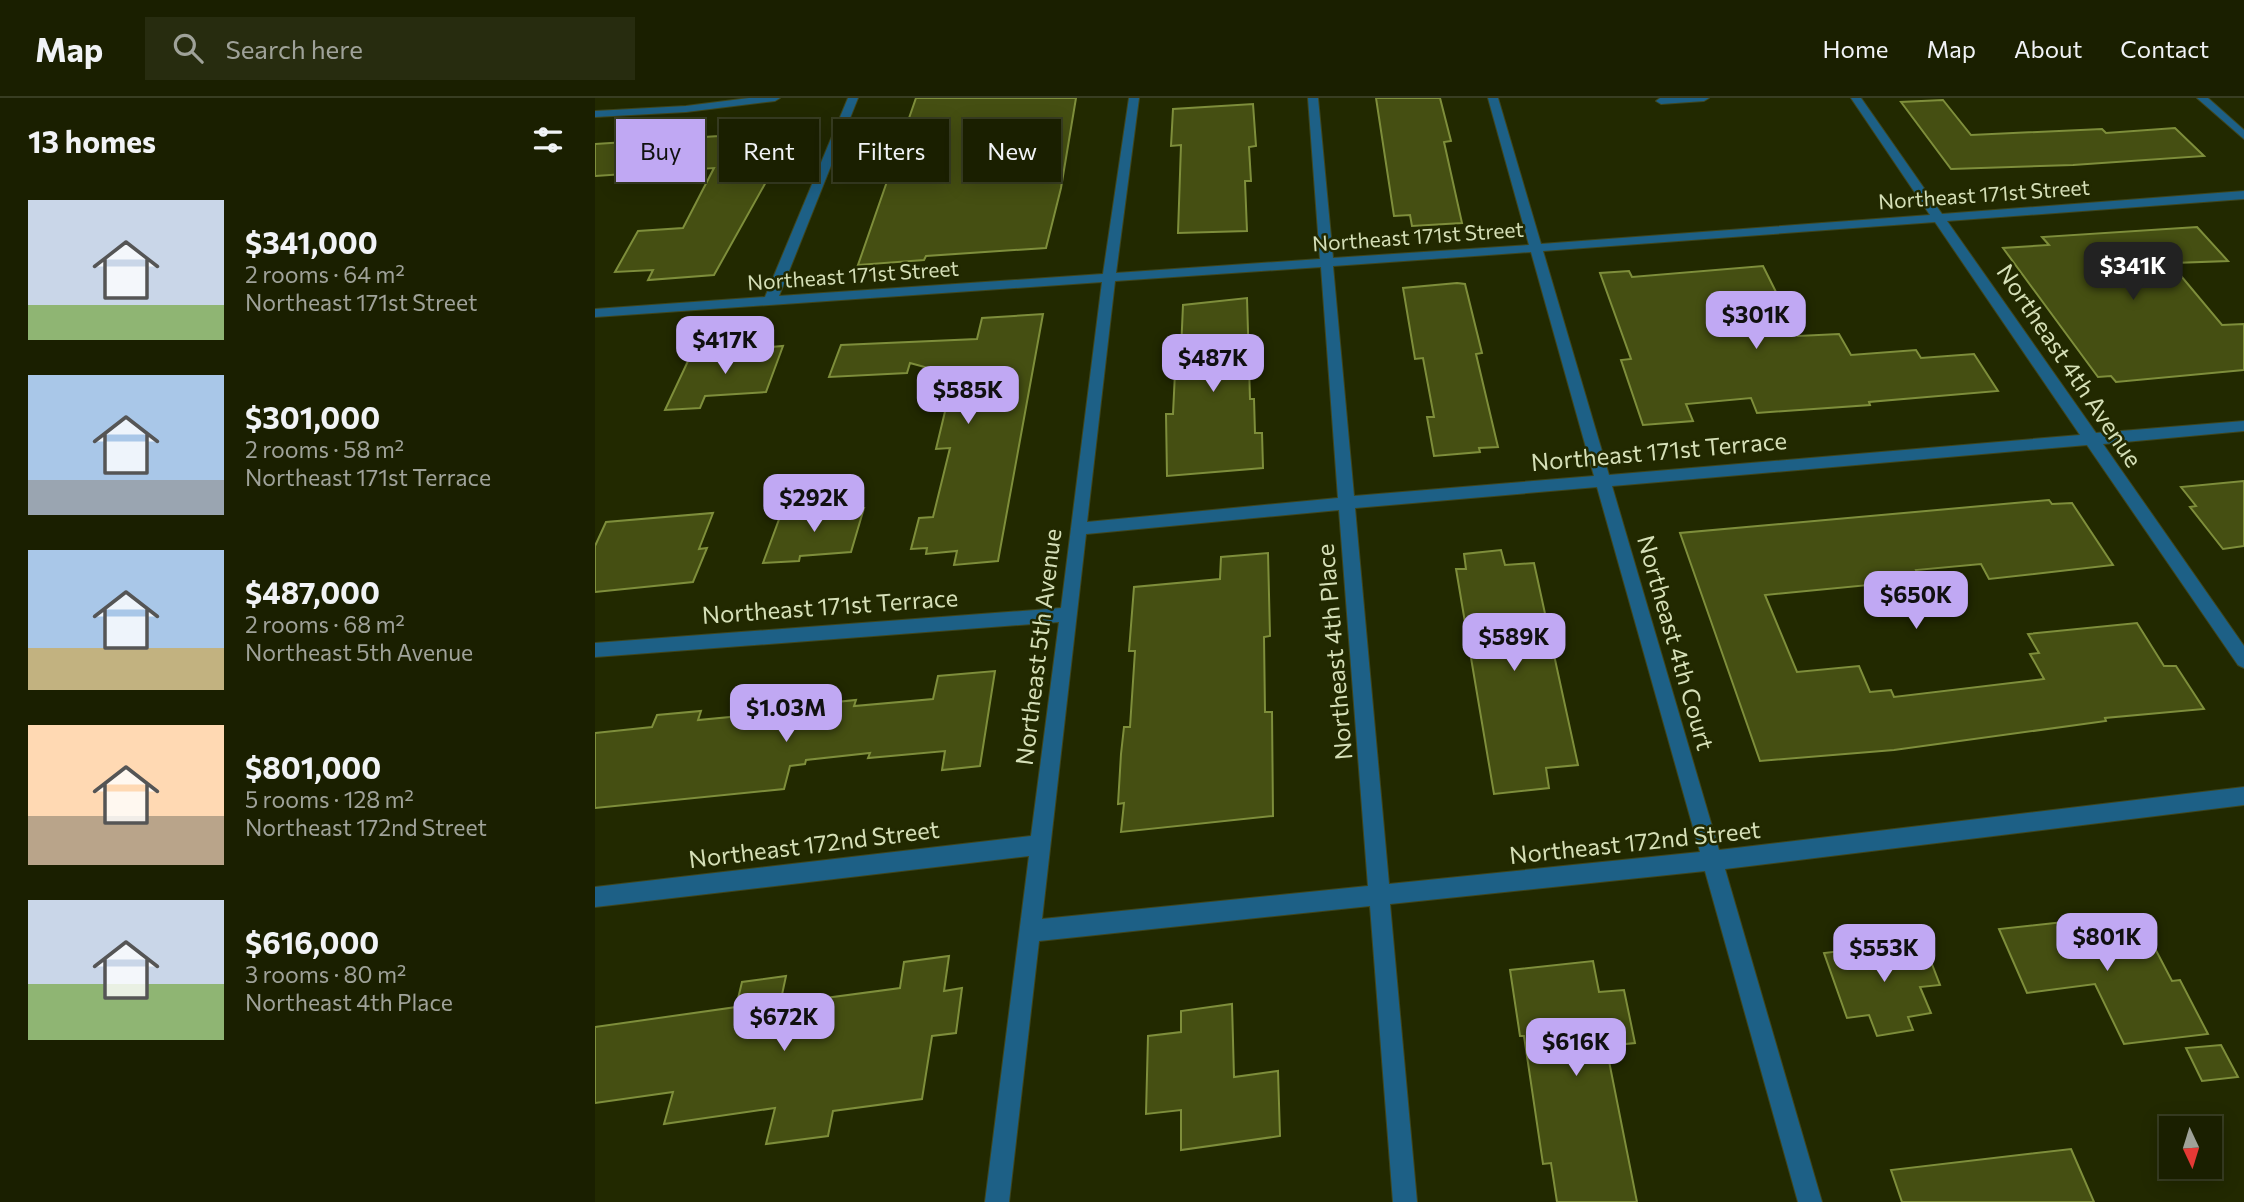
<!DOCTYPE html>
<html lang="en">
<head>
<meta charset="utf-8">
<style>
	:root { --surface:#1a1f00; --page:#272c0f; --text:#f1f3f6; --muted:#9fa299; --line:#383d22; --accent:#c0a8f3 }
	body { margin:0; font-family:Commissioner,sans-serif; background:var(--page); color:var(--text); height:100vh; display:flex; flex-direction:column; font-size:26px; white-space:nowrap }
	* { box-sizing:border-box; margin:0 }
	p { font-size:23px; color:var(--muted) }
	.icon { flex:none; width:38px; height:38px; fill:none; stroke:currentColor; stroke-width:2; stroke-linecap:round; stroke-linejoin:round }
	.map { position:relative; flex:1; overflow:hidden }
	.side { display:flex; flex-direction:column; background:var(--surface); width:595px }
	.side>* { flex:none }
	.banner { position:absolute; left:21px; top:21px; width:665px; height:63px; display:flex; gap:14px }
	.needle { width:46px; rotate:176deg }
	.fabs { position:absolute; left:1564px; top:1018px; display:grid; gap:14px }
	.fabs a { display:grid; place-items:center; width:63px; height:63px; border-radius:0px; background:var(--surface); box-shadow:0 4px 18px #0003,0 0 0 2px var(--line); font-size:35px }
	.price { position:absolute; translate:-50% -60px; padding:0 16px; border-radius:14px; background:var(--accent); color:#111; font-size:23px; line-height:46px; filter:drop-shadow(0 2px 4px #0008) }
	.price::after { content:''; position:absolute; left:50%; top:42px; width:21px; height:16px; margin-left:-10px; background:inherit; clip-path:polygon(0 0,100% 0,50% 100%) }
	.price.selected { background:#222; color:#fff }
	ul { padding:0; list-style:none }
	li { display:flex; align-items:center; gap:21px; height:175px; padding:0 28px }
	li span { display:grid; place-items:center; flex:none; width:196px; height:140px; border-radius:0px; color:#555 }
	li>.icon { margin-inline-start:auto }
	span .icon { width:84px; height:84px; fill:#fffc; stroke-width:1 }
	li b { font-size:30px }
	h2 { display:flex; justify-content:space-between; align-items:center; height:84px; padding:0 28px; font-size:30px }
	.chip { padding:0 24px; border-radius:0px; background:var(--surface); box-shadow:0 4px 18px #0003,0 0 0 2px var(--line); font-size:24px; line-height:63px }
	.chip.selected { background:var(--accent); color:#111 }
	header { display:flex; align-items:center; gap:42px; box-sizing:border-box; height:98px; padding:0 35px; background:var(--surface); border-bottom:2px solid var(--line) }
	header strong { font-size:33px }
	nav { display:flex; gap:38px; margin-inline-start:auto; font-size:24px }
	.search { width:490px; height:63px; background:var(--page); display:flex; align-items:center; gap:18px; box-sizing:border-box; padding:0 24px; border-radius:0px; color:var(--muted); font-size:26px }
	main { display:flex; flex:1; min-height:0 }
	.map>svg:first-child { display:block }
	.building { fill:#454f12; stroke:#7e8e3b; stroke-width:2 }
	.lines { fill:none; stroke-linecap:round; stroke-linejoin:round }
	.lane-casing { stroke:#3f461d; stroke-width:2 }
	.street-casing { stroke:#3f461d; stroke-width:2 }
	.lane { fill:#1d6086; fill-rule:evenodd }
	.street { fill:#1d6086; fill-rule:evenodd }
	.labels { text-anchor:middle; stroke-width:5; stroke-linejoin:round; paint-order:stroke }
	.far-street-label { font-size:21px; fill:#d5dfb7; stroke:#222900 }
	.street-label { font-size:24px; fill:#d5dfb7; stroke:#222900 }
</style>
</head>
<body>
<header>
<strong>Map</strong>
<div class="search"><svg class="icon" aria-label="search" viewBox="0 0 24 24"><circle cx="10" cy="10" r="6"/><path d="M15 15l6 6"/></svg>Search here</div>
<nav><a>Home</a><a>Map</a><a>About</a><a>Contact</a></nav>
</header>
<main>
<section class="side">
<h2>13 homes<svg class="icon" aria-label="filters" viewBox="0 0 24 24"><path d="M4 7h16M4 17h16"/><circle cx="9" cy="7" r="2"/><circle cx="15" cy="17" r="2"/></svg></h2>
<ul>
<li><span style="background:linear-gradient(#c9d6e8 75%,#8fb573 0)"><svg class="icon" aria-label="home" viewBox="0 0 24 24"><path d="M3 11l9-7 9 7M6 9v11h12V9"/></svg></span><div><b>$341,000</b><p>2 rooms · 64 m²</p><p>Northeast 171st Street</p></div></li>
<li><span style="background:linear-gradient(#a9c7e8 75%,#9aa5b1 0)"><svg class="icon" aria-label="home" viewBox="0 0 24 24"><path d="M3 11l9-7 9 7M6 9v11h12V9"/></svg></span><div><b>$301,000</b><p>2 rooms · 58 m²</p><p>Northeast 171st Terrace</p></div></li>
<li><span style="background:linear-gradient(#a9c7e8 70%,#c2b280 0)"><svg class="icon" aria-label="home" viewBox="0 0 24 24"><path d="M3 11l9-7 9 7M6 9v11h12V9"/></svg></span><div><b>$487,000</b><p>2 rooms · 68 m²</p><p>Northeast 5th Avenue</p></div></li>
<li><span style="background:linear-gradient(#ffd9b3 65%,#b9a48a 0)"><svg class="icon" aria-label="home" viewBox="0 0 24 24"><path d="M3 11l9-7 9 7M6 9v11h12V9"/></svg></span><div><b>$801,000</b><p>5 rooms · 128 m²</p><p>Northeast 172nd Street</p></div></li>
<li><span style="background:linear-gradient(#c9d6e8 60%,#8fb573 0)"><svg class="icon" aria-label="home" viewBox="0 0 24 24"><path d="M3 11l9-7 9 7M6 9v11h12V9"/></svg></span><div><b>$616,000</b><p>3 rooms · 80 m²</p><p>Northeast 4th Place</p></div></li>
</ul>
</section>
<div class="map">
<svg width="1649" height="1104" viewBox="0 0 1649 1104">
	<rect width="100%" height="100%" fill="#222900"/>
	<!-- building -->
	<path class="building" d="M321,0H481L466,90L451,150L331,158L329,162L263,167Z
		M781,0H845L856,43L849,44L867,125L817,128L815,117L799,118Z
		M1348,2L1376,37L1507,31L1511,35L1580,30L1609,58L1478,67L1356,71L1306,4Z
		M658,6L661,48L654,49L656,83H650L652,133L583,135L586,47L576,48L578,11Z
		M137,27L185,35L167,76L176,75L119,177L53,182L58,172L20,174L43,133L88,130L119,70L0,78V46L124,38Z
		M1602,129L1633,163L1579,165L1585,172H1581L1627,227L1649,226V272L1521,284L1516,278L1503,279L1408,150L1454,147L1447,139Z
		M1168,168L1203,238L1244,236L1256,257L1321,252L1326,260L1379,256L1403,293L1274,304L1275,307L1162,315L1156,300L1091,306L1098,323L1048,327L1026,262L1036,261L1005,175L1034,173L1037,179Z
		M862,185L870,186L887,255L881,256L903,349L884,350L885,354L839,358L832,319H839L828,260L820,261L808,190Z
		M652,200L655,301H659L660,335H667L668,370L572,378L571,316H578L581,254L586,253L588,207Z
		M448,216L403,463L359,467L362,453L331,456L332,450L316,451L324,420L338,419L355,350L341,351L360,272L344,273L315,265L312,275L234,279L246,247L382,241L387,220Z
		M188,248L171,294L110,298L105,310L70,312L93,263H100L103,255Z
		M1649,383V448L1628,451L1595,409L1601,408L1586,389Z
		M1454,402L1457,406L1477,405L1518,467L1394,481L1386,466L1321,472L1326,482L1170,497L1202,574L1264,568L1275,594L1296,592L1299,599L1449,581L1435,556L1444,555L1433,536L1542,525L1569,568H1581L1609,611L1510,620L1511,623L1299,652L1165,663L1085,435Z
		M269,410L256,454L205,458L204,463L168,465L186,416Z
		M118,415L104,451L112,450L98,484L0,494V448L11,424Z
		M906,452L910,467L939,465L983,667L951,670L954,690L899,696L861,471H871L869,456Z
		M673,455L675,538L669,539L670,614H677L678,718L526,734L529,705L523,706L526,656L529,629H535L540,553H534L539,489L625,481L626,459Z
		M400,573L385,668L347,672L350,653L273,660L275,655L211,662L210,666L195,668L189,691L0,710V635L57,629L62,617L106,613L103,622L210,612L212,607L261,602L259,608L338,601L343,578Z
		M1542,816L1577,883L1585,882L1613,936L1529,946L1500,886L1432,895L1404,831Z
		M1328,843L1345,887L1325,889L1336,915L1313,919L1318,932L1282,938L1274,917L1252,920L1229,855Z
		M354,858L349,893L367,890L361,935L337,938L327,1001L238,1013L233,1038L171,1046L180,1010L69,1026L78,994L0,1005V929L141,909L147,884L191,878L185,906L305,890L309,864Z
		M998,863L1004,894L1029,892L1040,945L1011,948L1042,1104H962L956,1065L948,1066L929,938H925L915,872Z
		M637,906L639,979L683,973L685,1038L586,1052V1012L551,1016L553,938L586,934V913Z
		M1626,947L1643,979L1607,983L1591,950Z
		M1476,1051L1499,1104H1307L1296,1072Z"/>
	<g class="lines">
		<!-- lane casing -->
		<g class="lane-casing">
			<path id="lane" d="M1114,0L1109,3L1066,6L1061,3L1065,0Z"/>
		</g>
		<!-- street casing -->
		<g class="street-casing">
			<path id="street" d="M154,0H185L180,3L91,14L0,19V13L91,8Z
				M253,0H263L184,198L508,176L534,0H544L521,175L725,161L713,0H723L738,160L934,147L893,0H903L946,146L1335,117L1256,0H1266L1347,116L1649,93V101L1352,123L1501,335L1649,323V333L1508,346L1649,548V570L1643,567L1492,347L1017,388L1124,752L1649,689V707L1130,771L1227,1104H1203L1110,773L795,806L822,1104H798L775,808L444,843L414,1104H390L434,758L0,809V789L436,738L464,524L0,559V545L466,510L507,184L0,219V211L170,199ZM1340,124L1485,337L1014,377L948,153ZM936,154L999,378L759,398L738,168ZM726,169L743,400L492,424L520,183ZM1002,389L1105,754L794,786L760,410ZM744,412L773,788L447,821L491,436Z
				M1602,0H1613L1649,32V41Z"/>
		</g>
		<!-- lane -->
		<use href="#lane" class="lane"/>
		<!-- street -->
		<use href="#street" class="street"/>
	</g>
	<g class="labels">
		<!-- far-street labels -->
		<g class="far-street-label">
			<text transform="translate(1389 97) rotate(-4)" y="7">Northeast 171st Street</text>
			<text transform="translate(823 139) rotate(-4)" y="7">Northeast 171st Street</text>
			<text transform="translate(258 178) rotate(-4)" y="7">Northeast 171st Street</text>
		</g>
		<!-- street labels -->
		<g class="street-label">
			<text transform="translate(1474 268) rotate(56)" y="8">Northeast 4th Avenue</text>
			<text transform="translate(1064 354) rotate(-5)" y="8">Northeast 171st Terrace</text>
			<text transform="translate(235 509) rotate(-4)" y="8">Northeast 171st Terrace</text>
			<text transform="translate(1080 545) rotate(74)" y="8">Northeast 4th Court</text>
			<text transform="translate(444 549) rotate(-83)" y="8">Northeast 5th Avenue</text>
			<text transform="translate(740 554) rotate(-95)" y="8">Northeast 4th Place</text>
			<text transform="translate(1040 745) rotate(-6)" y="8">Northeast 172nd Street</text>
			<text transform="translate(219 747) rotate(-7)" y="8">Northeast 172nd Street</text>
		</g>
	</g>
</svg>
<div class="fabs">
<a><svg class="needle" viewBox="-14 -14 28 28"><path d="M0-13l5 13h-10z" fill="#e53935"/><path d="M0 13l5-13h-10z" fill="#9fa299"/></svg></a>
</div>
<b class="price selected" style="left:1538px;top:204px">$341K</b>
<b class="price" style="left:1161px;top:253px">$301K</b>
<b class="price" style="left:130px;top:278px">$417K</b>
<b class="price" style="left:618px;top:296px">$487K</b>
<b class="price" style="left:373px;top:328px">$585K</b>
<b class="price" style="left:219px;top:436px">$292K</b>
<b class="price" style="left:1321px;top:533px">$650K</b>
<b class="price" style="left:919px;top:575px">$589K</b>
<b class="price" style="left:191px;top:646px">$1.03M</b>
<b class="price" style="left:1512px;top:875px">$801K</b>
<b class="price" style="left:1289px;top:886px">$553K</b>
<b class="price" style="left:189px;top:955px">$672K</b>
<b class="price" style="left:981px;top:980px">$616K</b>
<div class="banner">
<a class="chip selected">Buy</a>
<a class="chip">Rent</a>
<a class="chip">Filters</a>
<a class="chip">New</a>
</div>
</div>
</main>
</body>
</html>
